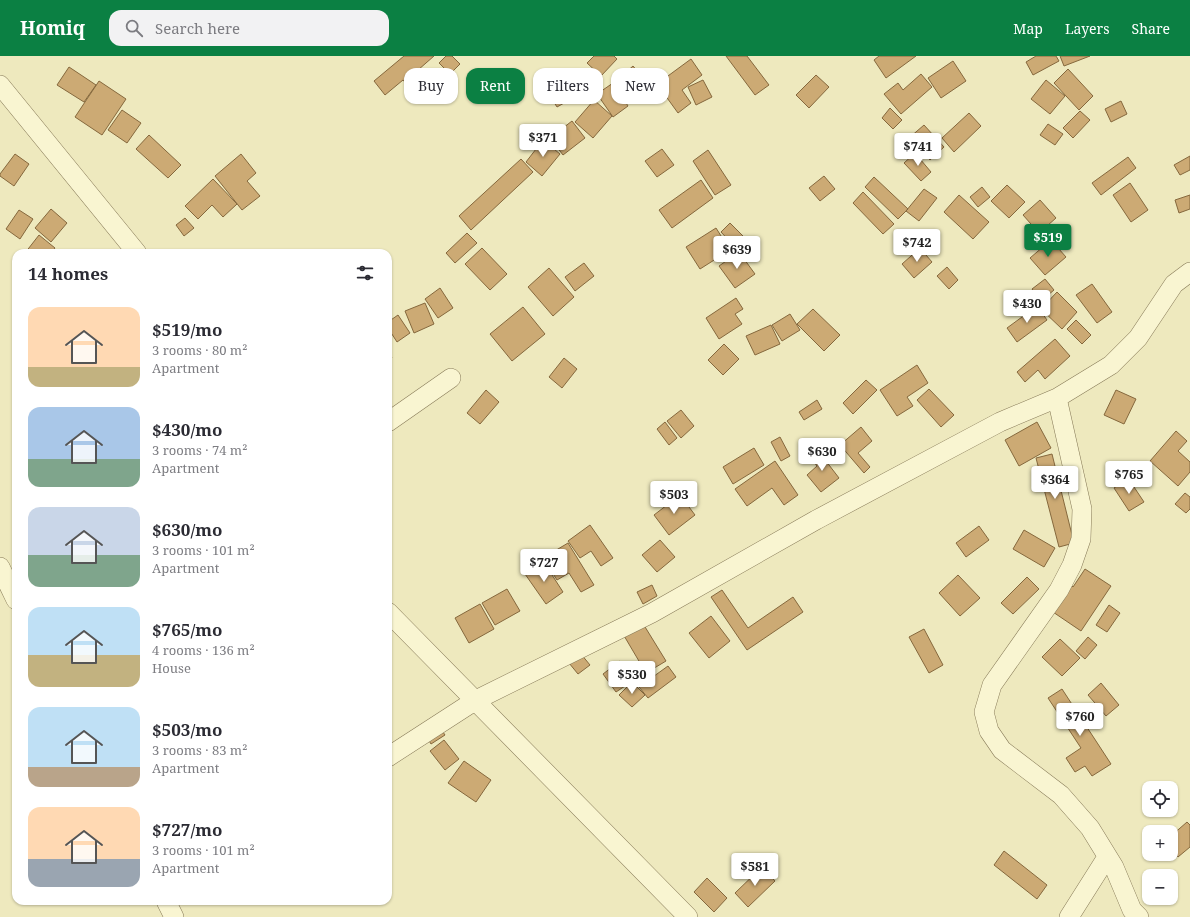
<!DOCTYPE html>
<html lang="en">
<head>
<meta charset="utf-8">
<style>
	:root { --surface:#fff; --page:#f2f2f3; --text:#2b2b33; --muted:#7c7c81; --accent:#0b8043 }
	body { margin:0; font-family:"Noto Serif",serif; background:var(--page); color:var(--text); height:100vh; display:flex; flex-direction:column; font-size:15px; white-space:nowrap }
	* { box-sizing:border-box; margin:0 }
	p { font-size:13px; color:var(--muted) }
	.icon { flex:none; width:22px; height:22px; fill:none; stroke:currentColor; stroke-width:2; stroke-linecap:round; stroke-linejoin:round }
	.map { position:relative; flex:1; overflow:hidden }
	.sheet { position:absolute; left:12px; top:193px; width:380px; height:656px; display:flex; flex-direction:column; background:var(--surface); border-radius:12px; box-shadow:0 1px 3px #0004 }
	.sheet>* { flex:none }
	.banner { position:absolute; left:404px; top:12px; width:380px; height:36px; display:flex; gap:8px }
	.controls { position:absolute; left:1142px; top:725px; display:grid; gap:8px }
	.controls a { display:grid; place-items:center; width:36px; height:36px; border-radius:8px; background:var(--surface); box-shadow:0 1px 3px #0004; font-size:20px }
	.price { position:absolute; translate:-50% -34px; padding:0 9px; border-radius:4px; background:#fff; color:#222; font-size:13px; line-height:26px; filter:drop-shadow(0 1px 2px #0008) }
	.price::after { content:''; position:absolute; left:50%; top:24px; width:12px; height:9px; margin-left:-6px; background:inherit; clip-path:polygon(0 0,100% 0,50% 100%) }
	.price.current { background:var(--accent); color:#fff }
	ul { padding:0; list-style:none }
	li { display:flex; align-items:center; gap:12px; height:100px; padding:0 16px }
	li span { display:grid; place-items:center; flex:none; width:112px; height:80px; border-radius:12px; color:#555 }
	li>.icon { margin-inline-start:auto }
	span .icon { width:48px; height:48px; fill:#fffc; stroke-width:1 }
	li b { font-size:17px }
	h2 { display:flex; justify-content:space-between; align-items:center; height:48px; padding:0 16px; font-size:17px }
	.pill { padding:0 14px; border-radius:12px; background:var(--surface); box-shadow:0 1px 3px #0004; font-size:14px; line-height:36px }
	.pill.current { background:var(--accent); color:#fff }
	header { display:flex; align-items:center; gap:24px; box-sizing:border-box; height:56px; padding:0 20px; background:var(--accent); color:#fff }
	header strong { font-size:19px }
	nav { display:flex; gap:22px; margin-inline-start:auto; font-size:14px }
	.search { width:280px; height:36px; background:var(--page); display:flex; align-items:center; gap:10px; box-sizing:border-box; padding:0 14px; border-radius:12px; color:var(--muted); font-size:15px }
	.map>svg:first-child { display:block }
	.building { fill:#ccaa74; stroke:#85683d }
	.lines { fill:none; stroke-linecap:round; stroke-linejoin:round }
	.minor-casing { stroke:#867957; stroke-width:20 }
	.minor { stroke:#f9f5d1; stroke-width:19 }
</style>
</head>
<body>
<header>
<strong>Homiq</strong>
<div class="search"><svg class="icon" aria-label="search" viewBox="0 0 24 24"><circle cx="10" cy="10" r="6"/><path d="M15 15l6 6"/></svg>Search here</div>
<nav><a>Map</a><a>Layers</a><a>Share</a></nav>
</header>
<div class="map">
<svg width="1190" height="861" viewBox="0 0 1190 861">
	<rect width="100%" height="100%" fill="#eee9be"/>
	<!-- building -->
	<path class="building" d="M404,0H434L418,14L424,22L411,33L403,24L385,39L374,25Z
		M446,0H452L460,8L450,18L439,7Z
		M594,0H614L617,3L601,20L587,7Z
		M726,0H747L769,29L755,39Z
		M879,0H916L886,22L874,4Z
		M1036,0H1056L1059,5L1033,19L1026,6Z
		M1060,0H1090L1064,10Z
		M691,3L702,19L682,34L691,47L678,57L657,28Z
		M953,5L966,25L941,42L928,22Z
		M633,10L650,30L631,47L614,27Z
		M69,11L96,29L84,46L57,29Z
		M1068,13L1093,40L1079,54L1054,27Z
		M921,18L932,31L901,58L884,38L898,27L903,34Z
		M816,19L829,31L809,52L796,39Z
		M703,24L712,41L696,49L688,31Z
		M1046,24L1065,40L1050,58L1031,43Z
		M99,25L126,43L102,79L75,61Z
		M613,27L628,50L613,61L597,38Z
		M567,30L573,42L557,51L550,40Z
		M594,44L612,60L593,82L575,66Z
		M1121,45L1127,58L1111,66L1105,53Z
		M890,52L902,64L893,73L882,62Z
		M122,54L141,67L127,87L108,74Z
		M1080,55L1090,64L1073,82L1063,72Z
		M969,57L981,70L954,96L942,82Z
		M572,65L585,82L563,99L550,82Z
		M1048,68L1063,78L1055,89L1040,79Z
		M924,69L944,91L930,104L909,82Z
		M149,79L181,109L168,122L136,93Z
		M543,84L560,98L542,120L526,106Z
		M662,93L674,109L657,121L645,105Z
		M708,94L731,129L715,139L693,105Z
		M915,97L931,116L921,125L904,107Z
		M15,98L29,108L14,130L0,120V118Z
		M241,98L256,117L247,125L260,140L242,154L215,120Z
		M1190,100V114L1180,119L1174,109Z
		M1128,101L1136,112L1101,139L1092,127Z
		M521,103L533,116L471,174L459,160Z
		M824,120L835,133L820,145L809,132Z
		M874,121L908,153L898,163L865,131Z
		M213,123L237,148L223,161L212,149L198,163L185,150Z
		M701,124L713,142L672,172L659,154Z
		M1130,127L1148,154L1131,166L1113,139Z
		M1007,129L1025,146L1009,162L991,145Z
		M982,131L990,141L978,151L970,141Z
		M924,133L937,142L919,165L906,155Z
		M863,136L894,168L883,178L853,147Z
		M959,139L989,166L973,183L944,156Z
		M1190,139V153L1179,157L1175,144Z
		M1040,144L1056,162L1039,177L1023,159Z
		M51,153L67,167L51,186L35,172Z
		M19,154L33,163L20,183L6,173Z
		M185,162L194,172L184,180L176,169Z
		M730,167L744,181L734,190L721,176Z
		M716,172L730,194L700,213L686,191Z
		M467,177L477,187L455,207L446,197Z
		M39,179L55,192L51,197H25Z
		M1051,184L1066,201L1045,219L1030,202Z
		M482,192L507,218L490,234L465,208Z
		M920,192L932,206L914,222L902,208Z
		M739,196L755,218L735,232L719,210Z
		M584,207L594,220L575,235L565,221Z
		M947,211L958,224L949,233L937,220Z
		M549,212L574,241L553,260L528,231Z
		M1045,223L1054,234L1041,245L1032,233Z
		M1092,228L1112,256L1097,267L1076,239Z
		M440,232L453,252L438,262L425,243Z
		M1057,236L1077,256L1062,273L1041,253Z
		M736,242L743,253L735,258L742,268L719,283L706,262Z
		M425,247L434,268L414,277L405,255Z
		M1037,250L1047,264L1017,286L1007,272Z
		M523,251L545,278L512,305L490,278Z
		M813,253L840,279L824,295L797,268Z
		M790,258L800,274L782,285L772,269Z
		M398,259L410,277L397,286L388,272V266Z
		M1076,264L1091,279L1082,288L1067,273Z
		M771,269L780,288L755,299L746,280Z
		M1055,283L1070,300L1045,323L1038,314L1025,326L1017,316Z
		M724,288L739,303L723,319L708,304Z
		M388,296L392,302L388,305Z
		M564,302L577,313L562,332L549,321Z
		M917,309L928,327L907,341L913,350L897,360L880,334Z
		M866,324L877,334L853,358L843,347Z
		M929,333L954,359L941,371L917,344Z
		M486,334L499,346L480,368L467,357Z
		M1116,334L1136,343L1124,368L1104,359Z
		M817,344L822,353L804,364L799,356Z
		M681,354L694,370L681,382L667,365Z
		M665,366L677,382L669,389L657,373Z
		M1037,366L1051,392L1019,410L1005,384Z
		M861,371L872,385L858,397L870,411L864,417L840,389Z
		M1176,375L1187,385L1178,395L1190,406V416L1178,430L1150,405Z
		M780,381L790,400L781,405L771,386Z
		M754,392L764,409L733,428L723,411Z
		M816,392L839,422L821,436L807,419L817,410L808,398Z
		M1052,398L1074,487L1059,491L1036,402Z
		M775,405L798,439L784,449L772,432L747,450L735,433Z
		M1128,422L1144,446L1129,455L1114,432Z
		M1185,437L1190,441V453L1186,457L1175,448Z
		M680,439L695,459L669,479L654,459Z
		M590,469L613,502L601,510L591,495L580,502L568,485Z
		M979,470L989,484L966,501L956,487Z
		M1024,474L1055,492L1044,511L1013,493Z
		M660,484L675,501L657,516L642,499Z
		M568,487L594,529L581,536L569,517L557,524L543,502Z
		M543,505L563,536L546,548L525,518Z
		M1085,513L1111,530L1081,575L1050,554L1069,527L1073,531Z
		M958,519L980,542L960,560L939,537Z
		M1027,521L1039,533L1013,558L1001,547Z
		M652,529L657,540L643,548L637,536Z
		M507,533L520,555L495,569L482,547Z
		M722,534L748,572L793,541L803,556L747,594L711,541Z
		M480,548L494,573L469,587L455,562Z
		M1109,549L1120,557L1107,576L1096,569Z
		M711,560L730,585L709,602L689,577Z
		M642,566L666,605L646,617L623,578Z
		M924,573L943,609L929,617L909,581Z
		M1088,581L1097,589L1085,603L1076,595Z
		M1060,583L1080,602L1062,620L1042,601Z
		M581,598L590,609L578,618L569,607Z
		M620,605L634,624L616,636L603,618Z
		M668,610L676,621L648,642L639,631Z
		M632,626L645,639L632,651L619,639Z
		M1101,627L1119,649L1106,660L1088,639Z
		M1062,633L1111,708L1092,720L1085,710L1075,716L1066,702L1081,692L1048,642Z
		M438,669L445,679L431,688L425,678Z
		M444,684L459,703L445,714L430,695Z
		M464,705L491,724L476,746L448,727Z
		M1187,766L1190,769V791L1178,801L1171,793V780Z
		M1004,795L1047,829L1037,843L994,809Z
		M762,811L775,825L748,851L735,837Z
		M707,822L727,842L714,856L694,836Z"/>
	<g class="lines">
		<!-- minor casing -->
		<g class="minor-casing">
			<path id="minor" d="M0,29L137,197
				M1057,342L1082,453L1081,483L1072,509L1059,534L992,629L984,656L989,675L1002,694L1061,739L1090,772L1114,811L1132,854L1139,861
				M388,366L451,322
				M0,511L16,544
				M388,556L688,861
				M388,701L476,644L652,557L816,464L1000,366L1057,342L1111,309L1138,282L1174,228L1190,216
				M166,845L174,861
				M1069,861L1107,801"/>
		</g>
		<!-- minor -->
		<use href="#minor" class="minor"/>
	</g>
</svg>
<div class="controls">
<a><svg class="icon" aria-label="locate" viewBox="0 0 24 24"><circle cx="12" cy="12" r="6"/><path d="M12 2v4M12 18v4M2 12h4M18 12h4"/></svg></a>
<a>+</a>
<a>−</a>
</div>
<b class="price" style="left:543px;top:102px">$371</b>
<b class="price" style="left:918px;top:111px">$741</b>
<b class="price current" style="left:1048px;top:202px">$519</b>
<b class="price" style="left:917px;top:207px">$742</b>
<b class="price" style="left:737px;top:214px">$639</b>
<b class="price" style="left:1027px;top:268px">$430</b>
<b class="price" style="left:822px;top:416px">$630</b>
<b class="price" style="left:1129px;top:439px">$765</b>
<b class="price" style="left:1055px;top:444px">$364</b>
<b class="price" style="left:674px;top:459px">$503</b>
<b class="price" style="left:544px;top:527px">$727</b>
<b class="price" style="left:632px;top:639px">$530</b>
<b class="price" style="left:1080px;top:681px">$760</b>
<b class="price" style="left:755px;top:831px">$581</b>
<div class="banner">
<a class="pill">Buy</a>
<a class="pill current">Rent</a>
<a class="pill">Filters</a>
<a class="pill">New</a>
</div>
<section class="sheet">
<h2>14 homes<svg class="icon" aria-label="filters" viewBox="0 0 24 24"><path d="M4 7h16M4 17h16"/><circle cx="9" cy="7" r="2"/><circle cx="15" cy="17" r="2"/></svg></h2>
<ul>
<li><span style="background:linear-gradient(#ffd9b3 75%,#c2b280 0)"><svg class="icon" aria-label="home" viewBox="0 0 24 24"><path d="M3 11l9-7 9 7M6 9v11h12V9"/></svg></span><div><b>$519/mo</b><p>3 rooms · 80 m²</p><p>Apartment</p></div></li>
<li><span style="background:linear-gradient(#a9c7e8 65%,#7fa58c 0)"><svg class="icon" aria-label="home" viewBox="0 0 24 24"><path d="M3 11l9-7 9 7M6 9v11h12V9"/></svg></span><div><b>$430/mo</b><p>3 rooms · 74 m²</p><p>Apartment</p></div></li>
<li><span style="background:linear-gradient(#c9d6e8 60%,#7fa58c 0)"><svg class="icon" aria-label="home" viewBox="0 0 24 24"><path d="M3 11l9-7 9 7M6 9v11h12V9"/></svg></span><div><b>$630/mo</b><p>3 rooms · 101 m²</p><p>Apartment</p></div></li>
<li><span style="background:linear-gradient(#bfe0f5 60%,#c2b280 0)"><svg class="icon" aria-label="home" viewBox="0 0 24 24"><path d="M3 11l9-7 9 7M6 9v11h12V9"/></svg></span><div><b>$765/mo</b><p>4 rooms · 136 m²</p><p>House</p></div></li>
<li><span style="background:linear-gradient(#bfe0f5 75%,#b9a48a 0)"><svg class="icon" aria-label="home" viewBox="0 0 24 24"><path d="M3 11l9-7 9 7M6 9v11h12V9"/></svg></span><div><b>$503/mo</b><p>3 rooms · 83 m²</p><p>Apartment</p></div></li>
<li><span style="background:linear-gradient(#ffd9b3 65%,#9aa5b1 0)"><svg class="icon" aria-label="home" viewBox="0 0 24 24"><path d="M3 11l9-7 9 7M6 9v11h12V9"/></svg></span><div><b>$727/mo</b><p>3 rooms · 101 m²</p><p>Apartment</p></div></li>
</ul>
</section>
</div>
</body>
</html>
